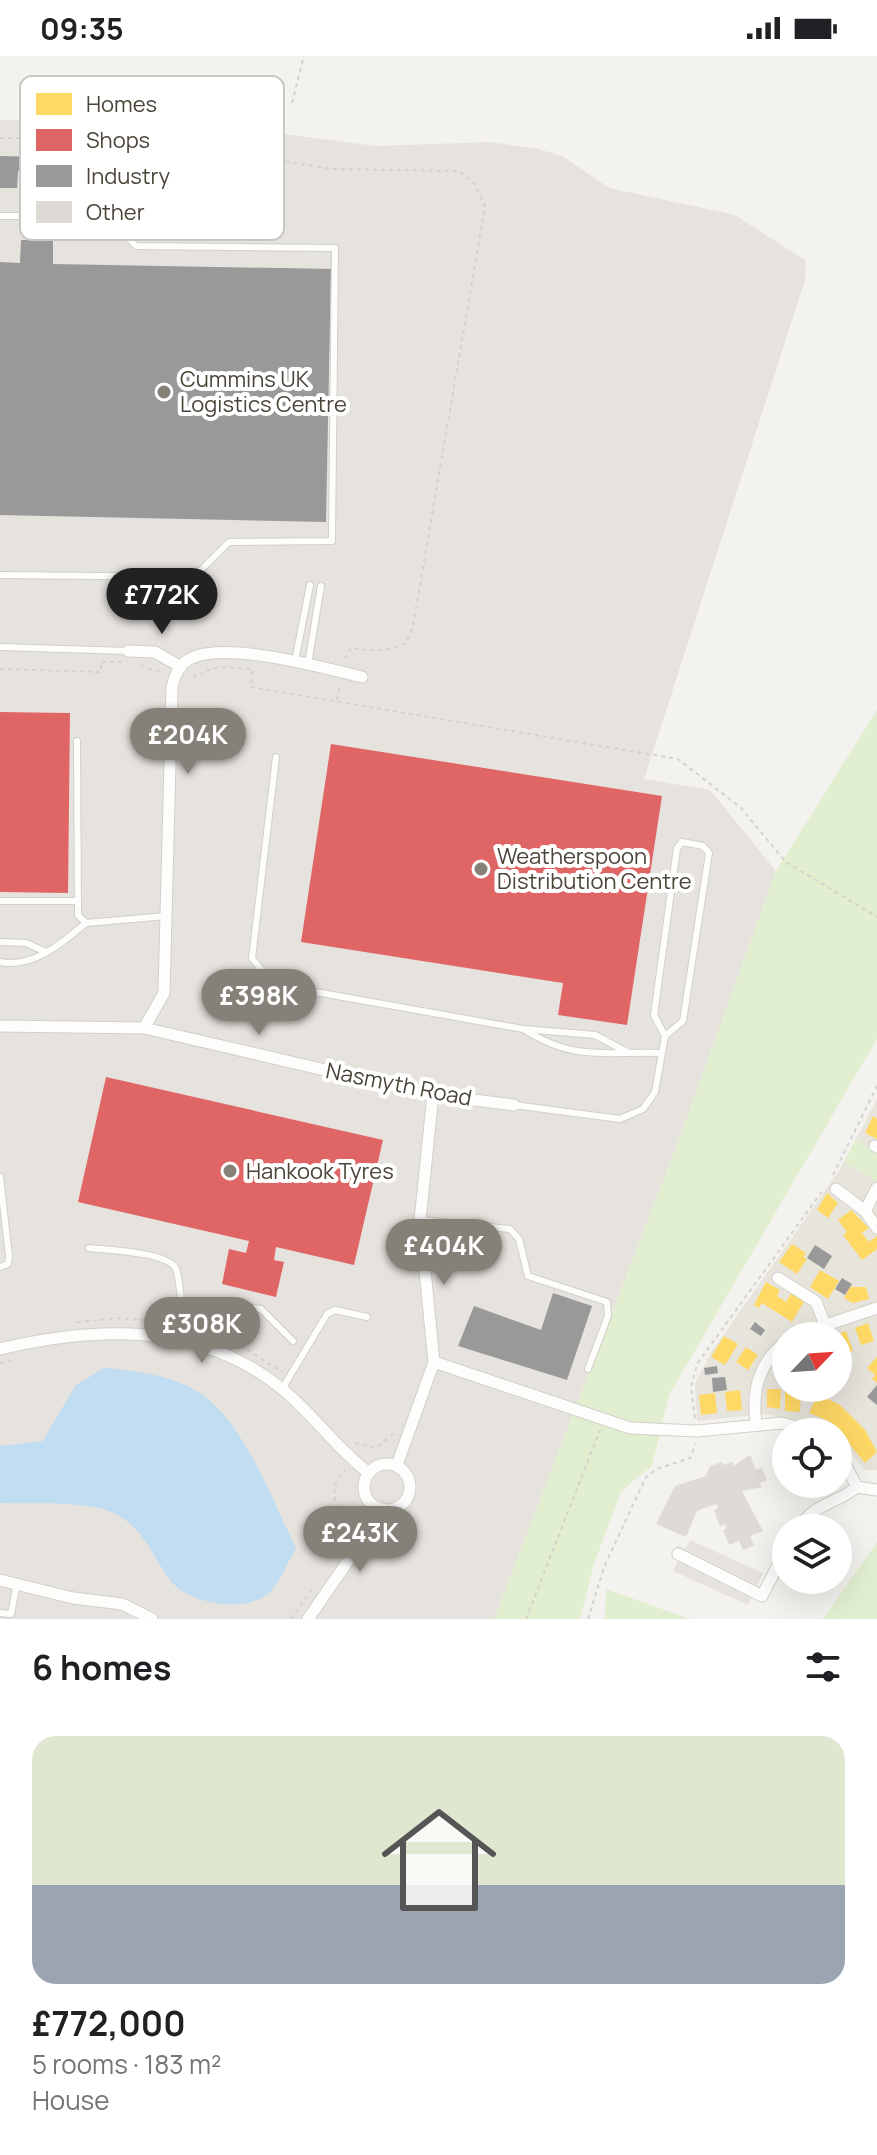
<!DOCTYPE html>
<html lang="en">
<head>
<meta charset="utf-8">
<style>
	:root { --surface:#fff; --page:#f2f2f2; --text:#202124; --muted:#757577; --line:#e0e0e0; --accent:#868178 }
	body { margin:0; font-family:Manrope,sans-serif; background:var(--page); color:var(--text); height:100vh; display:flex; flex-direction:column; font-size:30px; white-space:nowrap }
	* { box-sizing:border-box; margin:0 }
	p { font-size:26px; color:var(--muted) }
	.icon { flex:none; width:44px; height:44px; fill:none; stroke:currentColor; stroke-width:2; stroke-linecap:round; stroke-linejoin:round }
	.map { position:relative; height:1563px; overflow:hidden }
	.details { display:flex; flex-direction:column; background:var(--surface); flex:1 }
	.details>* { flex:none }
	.needle { width:52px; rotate:65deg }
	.tools { position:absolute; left:772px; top:1266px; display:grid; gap:16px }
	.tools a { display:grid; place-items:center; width:80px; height:80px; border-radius:50%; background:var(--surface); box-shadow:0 8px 32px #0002; font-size:40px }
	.price { position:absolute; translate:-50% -68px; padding:0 18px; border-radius:28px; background:var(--accent); color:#fff; font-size:26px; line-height:52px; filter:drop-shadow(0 2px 4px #0008) }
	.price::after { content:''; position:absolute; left:50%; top:48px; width:24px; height:18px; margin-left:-12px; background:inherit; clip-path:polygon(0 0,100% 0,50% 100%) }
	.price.on { background:#222; color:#fff }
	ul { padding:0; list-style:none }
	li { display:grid; align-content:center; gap:16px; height:424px; padding:0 32px }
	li+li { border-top:2px solid var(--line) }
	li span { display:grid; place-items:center; height:248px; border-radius:24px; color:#555 }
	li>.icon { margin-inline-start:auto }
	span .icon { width:144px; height:144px; fill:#fffc; stroke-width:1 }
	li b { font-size:34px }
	h2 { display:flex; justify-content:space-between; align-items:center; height:96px; padding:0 32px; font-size:34px }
	.status { display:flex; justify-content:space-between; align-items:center; height:56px; padding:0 40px; background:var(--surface); direction:ltr }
	.status svg { height:22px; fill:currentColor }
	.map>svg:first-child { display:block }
	.residential { fill:#e7e4dc; fill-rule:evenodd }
	.industrial { fill:#e6e2de }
	.green { fill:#e1eecf }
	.parking { fill:#e6e3df }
	.water { fill:#c0ddf1 }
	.homes { fill:#ffd966 }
	.shops { fill:#e06666 }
	.industry { fill:#999 }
	.building { fill:#dedbd6 }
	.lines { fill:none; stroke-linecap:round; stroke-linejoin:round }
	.service-casing { stroke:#d2d0cb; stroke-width:8 }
	.minor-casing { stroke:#d2d0cb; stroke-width:13 }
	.path { stroke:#d3d2cc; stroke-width:2; stroke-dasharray:4 4; stroke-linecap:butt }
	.service { stroke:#fdfdfc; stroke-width:6 }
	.minor { stroke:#fdfdfc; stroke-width:11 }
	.poi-dot { fill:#868178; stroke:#fff; stroke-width:3 }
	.labels { text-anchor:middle; stroke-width:8; stroke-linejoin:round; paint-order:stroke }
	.poi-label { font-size:22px; fill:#4b4439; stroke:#fff; text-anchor:start }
	.street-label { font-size:22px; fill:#4b4439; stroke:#fff }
	.key { fill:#fff; stroke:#c9c7c4; stroke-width:2 }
	.key-label { font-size:22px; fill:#4b4439 }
</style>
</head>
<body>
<div class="status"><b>09:35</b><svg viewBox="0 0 49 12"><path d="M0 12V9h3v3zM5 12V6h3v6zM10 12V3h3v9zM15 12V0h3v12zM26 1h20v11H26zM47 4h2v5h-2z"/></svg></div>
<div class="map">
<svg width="877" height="1563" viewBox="0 0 877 1563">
	<rect width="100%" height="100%" fill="#f4f2ee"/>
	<!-- residential -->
	<path class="residential" d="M877,1043V1414H865L838,1382V1376L828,1371L765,1358L697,1365L695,1328L710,1298L841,1112ZM786,1280H838V1332H786Z"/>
	<!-- industrial -->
	<path class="industrial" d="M0,64L191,66L376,90L490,86L538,93L562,100L609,132L735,159L806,205L805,224L644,723L710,734L776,815L678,1086L494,1563H0Z"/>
	<!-- green -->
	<path class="green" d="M877,654V983L669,1339L652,1410L621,1435L594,1508L580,1563H494L678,1086L776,815Z
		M855,1084L877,1095V1126L844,1106Z
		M877,1486V1563H823Z
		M606,1533L690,1563H605Z"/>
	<!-- parking -->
	<path class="parking" d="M690,1484L763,1517L748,1549L673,1515L678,1504L671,1500L677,1489L686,1493Z"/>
	<!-- water -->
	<path class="water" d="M104,1312C134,1315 166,1318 193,1333C243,1360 271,1443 296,1492C288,1506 281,1524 271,1535C249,1559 188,1548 170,1524C152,1499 145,1474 116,1458C90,1444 31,1448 0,1447V1390L43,1385L75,1330Z"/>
	<!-- homes -->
	<path class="homes" d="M873,1060L877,1063V1083L865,1077Z
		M827,1137L838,1147L828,1162L817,1154Z
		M851,1154L869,1172L862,1177L869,1186L877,1180V1193L862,1204L843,1179L847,1176L838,1164Z
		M792,1188L806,1197L803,1201L807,1203L797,1218L779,1206Z
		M820,1214L839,1225L828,1243L810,1231Z
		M766,1226L780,1234L777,1240L786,1246L792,1236L805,1244L792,1266L762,1247L759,1252L754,1249Z
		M850,1231H866L869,1243L853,1247L844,1242Z
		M868,1267L874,1285L861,1289L855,1272Z
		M846,1275L853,1295L838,1300V1278Z
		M724,1280L738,1288L725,1309L711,1301Z
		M746,1291L758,1299L748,1314L736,1306Z
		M877,1301V1327L872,1323L875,1319L867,1312Z
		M767,1333H781L780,1353L767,1351Z
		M740,1334L742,1354L727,1355L725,1336Z
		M785,1334L801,1335L800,1356L785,1355Z
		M715,1337L717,1357L701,1359L699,1339Z
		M818,1338L840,1349L865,1374L877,1396L865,1407L831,1366L809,1357Z"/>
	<!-- shops -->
	<path class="shops" d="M0,656L70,657L68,837L0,836Z
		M331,688L662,740L627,969L558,959L563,927L301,886Z
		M106,1021L383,1084L354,1209L276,1191L274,1204L284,1206L276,1241L222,1228L229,1193L246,1197L249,1185L78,1146Z"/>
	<!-- industry -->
	<path class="industry" d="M0,100L44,101V116L18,115L17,132H0Z
		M21,184H53V208L331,213L326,466L0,459V206L20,207Z
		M815,1189L832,1200L824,1213L807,1202Z
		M842,1222L852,1228L845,1239L835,1233Z
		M553,1237L592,1250L567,1324L458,1290L474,1250L541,1274Z
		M755,1266L765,1274L761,1280L750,1273Z
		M717,1310L718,1317L705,1319L704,1312Z
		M725,1321L727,1334L713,1336L712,1322Z
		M877,1329V1349L867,1341Z
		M804,1332H817L815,1341L802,1338Z"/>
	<!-- building -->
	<path class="building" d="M750,1399L756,1414L762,1411L767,1424L760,1427L762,1431L742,1435L763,1475L750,1480L754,1489L743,1494L739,1485L729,1489L723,1474L727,1472L725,1468L720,1470L714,1454L718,1452L716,1448L697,1455L686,1481L656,1468L675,1430L706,1420L710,1410L722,1406L724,1409L733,1406V1410Z"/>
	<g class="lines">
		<!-- service casing -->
		<g class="service-casing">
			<path id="service" d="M0,160H107L136,190L335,192L332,485L229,486L194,521L0,519
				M0,591L128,595
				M295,605L310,529
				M308,608L321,530
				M77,685L78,859L86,867L167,860
				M276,701L252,902L267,921L293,932L523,973
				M0,845H75
				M0,886L26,887L46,896
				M0,906C34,912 62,887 86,867
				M627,996L595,979L523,973C575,1006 604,995 662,997
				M514,1049L620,1063L643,1053L655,1036L665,980L654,959L677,792L682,786L703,790L709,797L683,965L665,980
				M0,1121L9,1200L8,1208L0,1211
				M420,1164L510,1173L519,1183L528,1220L607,1246L608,1260L588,1313
				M89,1192C106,1194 169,1196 176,1213C180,1224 180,1240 182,1252
				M176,1282L182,1252L206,1245L261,1253L293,1285
				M282,1333L327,1258L335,1254L367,1261
				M0,1557L11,1558L17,1527"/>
		</g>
		<!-- minor casing -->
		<g class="minor-casing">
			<path id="minor" d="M128,595L155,596L181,611
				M0,970L144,972L433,1039L514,1049
				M144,972L164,937L172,631C175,620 178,610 188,604C220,583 325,612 362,621
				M875,1090L877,1091
				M836,1133L865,1155L877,1172
				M865,1155L877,1132
				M778,1222L816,1246L825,1269
				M794,1280L877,1252
				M0,1293C97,1270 199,1266 281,1332C313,1358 336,1392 369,1417
				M434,1306L630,1372L697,1375L782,1367L814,1376
				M756,1368C752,1335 758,1307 786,1286
				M838,1395L857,1431L877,1434
				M364 1431a23 23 0 1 1 46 0a23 23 0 1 1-46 0Z
				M397,1409L434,1306L420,1164L433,1039
				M799,1472C814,1447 836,1448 857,1431
				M678,1498L762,1540L786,1494
				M0,1524L73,1542L122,1548L152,1563
				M308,1563L384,1453"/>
		</g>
		<!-- path -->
		<path class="path" d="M292,47L304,0
			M0,82H107L130,91L229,96L332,113L459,115L475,128L485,150L413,570L406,587C388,596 371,595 351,592L344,604
			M143,93C143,132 184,128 214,135L216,159
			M141,609L154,615L161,614
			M0,613L101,616V606H124
			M193,619L197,621C214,607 233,611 253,614L251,631L678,703L740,751L786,806L877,861
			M337,644L340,630
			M833,1119L877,1030
			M77,1266L121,1262L170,1267
			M188,1271L235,1286L282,1316
			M0,1307L11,1305
			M695,1362L691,1331L697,1308L823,1134
			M355,1387L376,1392L394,1377
			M341,1492C348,1461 320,1436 345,1414
			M291,1563L314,1530
			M526,1563L600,1374
			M588,1563L604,1511L646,1421L657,1413L690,1402L696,1388"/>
		<!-- service -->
		<use href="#service" class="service"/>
		<!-- minor -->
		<use href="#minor" class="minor"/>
	</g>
	<!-- markers -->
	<g class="poi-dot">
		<circle cx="164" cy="336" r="8"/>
		<circle cx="481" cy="813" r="8"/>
		<circle cx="230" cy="1115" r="8"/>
	</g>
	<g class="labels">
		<!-- poi labels -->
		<g class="poi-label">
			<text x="180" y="331">Cummins UK<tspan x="180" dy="25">Logistics Centre</tspan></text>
			<text x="497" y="808">Weatherspoon<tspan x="497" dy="25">Distribution Centre</tspan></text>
			<text x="246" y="1123">Hankook Tyres</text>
		</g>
		<!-- street labels -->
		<g class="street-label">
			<text transform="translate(399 1028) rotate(11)" y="8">Nasmyth Road</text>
		</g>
	</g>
	<!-- legend -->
	<rect x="20" y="20" width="264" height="164" rx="12" class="key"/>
	<rect x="36" y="37" width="36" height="22" fill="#ffd966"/>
	<rect x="36" y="73" width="36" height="22" fill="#e06666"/>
	<rect x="36" y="109" width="36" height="22" fill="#999"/>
	<rect x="36" y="145" width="36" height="22" fill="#dedbd6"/>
	<g class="key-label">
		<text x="86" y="56">Homes</text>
		<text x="86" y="92">Shops</text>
		<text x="86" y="128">Industry</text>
		<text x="86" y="164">Other</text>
	</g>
</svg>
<div class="tools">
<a><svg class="needle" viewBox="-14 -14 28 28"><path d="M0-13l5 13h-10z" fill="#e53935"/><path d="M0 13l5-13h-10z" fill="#757577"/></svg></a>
<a><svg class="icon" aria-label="locate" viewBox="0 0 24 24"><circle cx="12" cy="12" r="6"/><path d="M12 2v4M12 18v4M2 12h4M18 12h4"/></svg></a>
<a><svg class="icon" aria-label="layers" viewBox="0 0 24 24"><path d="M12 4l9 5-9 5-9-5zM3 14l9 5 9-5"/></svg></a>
</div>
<b class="price on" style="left:162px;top:580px">£772K</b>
<b class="price" style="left:188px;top:720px">£204K</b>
<b class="price" style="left:259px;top:981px">£398K</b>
<b class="price" style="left:444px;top:1231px">£404K</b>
<b class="price" style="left:202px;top:1309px">£308K</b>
<b class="price" style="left:360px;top:1518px">£243K</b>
</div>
<section class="details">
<h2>6 homes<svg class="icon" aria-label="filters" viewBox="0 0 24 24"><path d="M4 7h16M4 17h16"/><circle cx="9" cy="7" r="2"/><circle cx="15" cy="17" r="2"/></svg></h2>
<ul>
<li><span style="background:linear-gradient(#dfe7d0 60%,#9aa5b1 0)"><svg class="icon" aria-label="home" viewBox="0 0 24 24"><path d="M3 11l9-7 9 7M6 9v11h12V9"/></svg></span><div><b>£772,000</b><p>5 rooms · 183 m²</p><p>House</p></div></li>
</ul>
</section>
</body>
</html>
